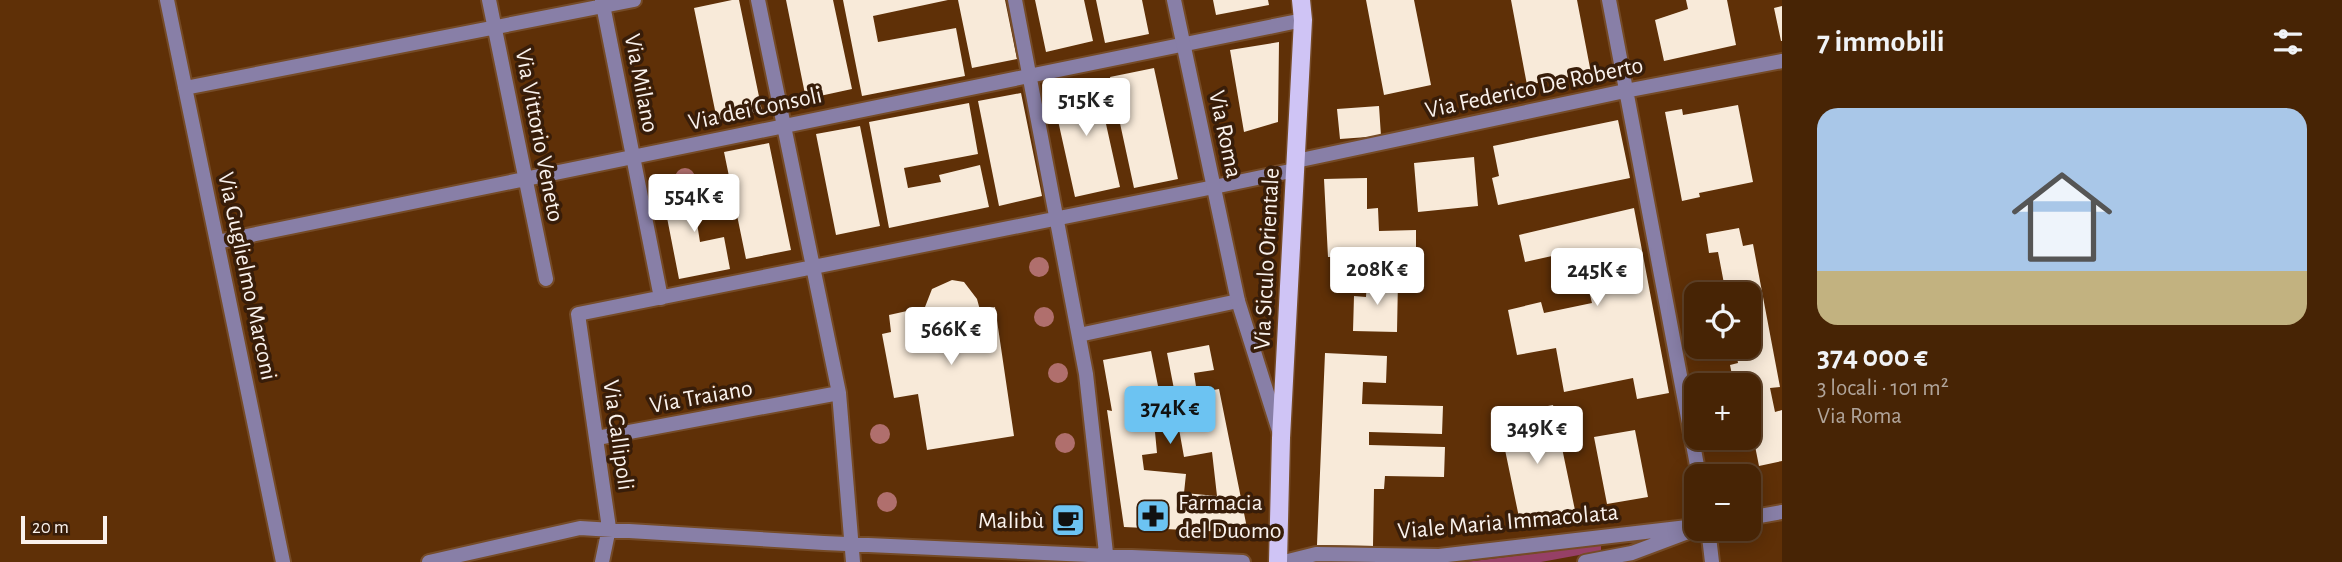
<!DOCTYPE html>
<html lang="it">
<head>
<meta charset="utf-8">
<style>
	:root { --surface:#472405; --page:#4e2c0f; --text:#f1f3f6; --muted:#b0a49a; --line:#5f4127; --accent:#6cc3f2 }
	body { margin:0; font-family:"Alegreya Sans",sans-serif; background:var(--page); color:var(--text); height:100vh; display:flex; flex-direction:column; font-size:26px; white-space:nowrap }
	* { box-sizing:border-box; margin:0 }
	p { font-size:23px; color:var(--muted) }
	.icon { flex:none; width:38px; height:38px; fill:none; stroke:currentColor; stroke-width:2; stroke-linecap:round; stroke-linejoin:round }
	.map { position:relative; flex:1; overflow:hidden }
	.details { display:flex; flex-direction:column; background:var(--surface); width:560px }
	.details>* { flex:none }
	.controls { position:absolute; left:1684px; top:282px; display:grid; gap:14px }
	.controls a { display:grid; place-items:center; width:77px; height:77px; border-radius:14px; background:var(--surface); box-shadow:0 4px 18px #0003,0 0 0 2px var(--line); font-size:35px }
	.scale { position:absolute; left:21px; bottom:18px; width:86px; box-sizing:border-box; padding-left:7px; border:4px solid #faf2ed; border-top:0; font-size:19px; line-height:24px; white-space:nowrap; color:#faf2ed; -webkit-text-stroke:5px #381d09; paint-order:stroke }
	.price { position:absolute; translate:-50% -60px; padding:0 16px; border-radius:7px; background:#fff; color:#222; font-size:23px; line-height:46px; filter:drop-shadow(0 2px 4px #0008) }
	.price::after { content:''; position:absolute; left:50%; top:42px; width:21px; height:16px; margin-left:-10px; background:inherit; clip-path:polygon(0 0,100% 0,50% 100%) }
	.price.selected { background:var(--accent); color:#111 }
	ul { padding:0; list-style:none }
	li { display:grid; align-content:center; gap:14px; height:371px; padding:0 35px }
	li+li { border-top:2px solid var(--line) }
	li span { display:grid; place-items:center; height:217px; border-radius:21px; color:#555 }
	li>.icon { margin-inline-start:auto }
	span .icon { width:126px; height:126px; fill:#fffc; stroke-width:1 }
	li b { font-size:30px }
	h2 { display:flex; justify-content:space-between; align-items:center; height:84px; padding:0 35px; font-size:30px }
	main { display:flex; flex:1; min-height:0 }
	.map>svg:first-child { display:block }
	.green { fill:#964066 }
	.building { fill:#f8ead9 }
	.lines { fill:none; stroke-linecap:round; stroke-linejoin:round }
	.pedestrian-casing { stroke:#754b27; stroke-width:18 }
	.minor-casing { stroke:#754b27; stroke-width:18 }
	.tertiary-casing { stroke:#754b27; stroke-width:18 }
	.primary-casing { stroke:#754b27; stroke-width:21 }
	.pedestrian { stroke:#887fa7; stroke-width:14 }
	.minor { stroke:#887fa7; stroke-width:14 }
	.tertiary { stroke:#887fa7; stroke-width:14 }
	.primary { stroke:#cfc4f5; stroke-width:18 }
	.tree { fill:#b06f6d }
	.labels { text-anchor:middle; stroke-width:7; stroke-linejoin:round; paint-order:stroke }
	.street-label { font-size:24px; fill:#faf2ed; stroke:#381d09 }
	.poi-label { font-size:24px; fill:#faf2ed; stroke:#381d09; text-anchor:start }
</style>
</head>
<body>
<main>
<div class="map">
<svg width="1782" height="562" viewBox="0 0 1782 562">
	<rect width="100%" height="100%" fill="#5f3007"/>
	<!-- green -->
	<path class="green" d="M1601,545V551L1541,562H1465Z"/>
	<!-- building -->
	<path class="building" d="M732,0H739L762,111L717,120L694,8Z
		M786,0H833L852,89L806,99Z
		M843,0H948L873,16L878,42L956,28L965,76L862,96Z
		M958,0H1005L1017,59L972,68Z
		M1035,0H1084L1093,41L1046,52Z
		M1096,0H1142L1149,34L1105,43Z
		M1213,0H1268L1269,5L1216,15Z
		M1366,0H1414L1431,85L1384,95Z
		M1511,0H1577L1591,73L1527,85Z
		M1686,0H1727L1736,45L1664,61L1655,20L1688,9Z
		M1782,6V41H1781L1774,8Z
		M1279,42L1278,122L1244,132L1230,50Z
		M1154,68L1178,179L1134,188L1110,77Z
		M1096,79L1120,187L1075,197L1051,89Z
		M1021,93L1042,196L999,206L978,101Z
		M969,103L978,154L904,168L908,188L941,182L939,175L980,165L989,207L889,228L869,122Z
		M1738,105L1753,182L1699,193L1700,197L1682,201L1665,112L1682,109L1683,115Z
		M1379,106L1381,136L1340,139L1337,109Z
		M1618,120L1630,178L1498,205L1492,178L1499,176L1493,146Z
		M860,126L880,226L836,235L816,134Z
		M769,143L791,250L746,259L724,152Z
		M1474,157L1478,206L1418,212L1414,163Z
		M1367,178V209L1378,208L1379,231L1416,230V258L1328,257L1324,179Z
		M715,189L719,214L696,217L700,242L724,237L730,269L679,279L663,197Z
		M1634,208L1669,393L1637,399L1633,378L1564,392L1556,348L1517,355L1508,310L1541,302L1544,313L1592,303L1579,250L1525,262L1519,235Z
		M1739,228L1743,246L1753,244L1780,387L1770,388L1775,412L1782,410V461L1759,466L1754,441L1744,442L1743,438H1748V385H1734L1730,365L1738,363L1735,346H1748V294H1726L1718,252L1709,253L1706,234Z
		M1367,279L1398,280L1397,332L1353,331L1354,296L1366,297Z
		M952,280L964,282L977,299L980,310L995,307L1014,436L927,450L918,394L894,398L882,334L891,332L889,315L925,307L932,289Z
		M1209,345L1214,370L1194,373L1197,393L1219,389L1248,533L1124,527L1107,410L1112,411L1103,360L1151,351L1167,431L1155,432L1157,453L1142,455L1144,470L1186,474L1184,493L1217,496L1212,452L1184,457L1179,429L1198,425L1195,413L1179,415L1167,353Z
		M1325,353L1387,356L1386,383L1363,382L1362,404L1443,406L1442,434L1369,432V445L1445,447L1444,477L1385,476L1384,489H1374L1373,546L1317,545Z
		M1553,405L1576,515L1521,527L1498,416Z
		M1635,430L1648,497L1607,504L1594,437Z
		M1053,512L1084,514V527L1052,526Z"/>
	<g class="lines">
		<!-- pedestrian casing -->
		<g class="pedestrian-casing">
			<path id="pedestrian" d="M1214,187L1295,170"/>
		</g>
		<!-- minor casing -->
		<g class="minor-casing">
			<path id="minor" d="M167,0L283,562
				M489,0L546,279
				M602,0L661,298
				M758,0L839,393L853,562
				M1015,0L1086,374L1107,562
				M1609,0L1699,476
				M185,88L634,0
				M1296,161L1625,91L1782,61
				M217,242L1303,20
				M1079,335L1238,301
				M597,438L839,393
				M1708,528L1712,562
				M429,562L580,528L824,543L1243,562
				M602,562L609,528L578,314L1214,187
				M1284,562L1316,554L1439,556L1696,526
				M1585,562L1632,553L1688,532"/>
		</g>
		<!-- tertiary casing -->
		<g class="tertiary-casing">
			<path id="tertiary" d="M1174,0L1238,301L1280,434
				M1748,518L1782,512"/>
		</g>
		<!-- primary casing -->
		<g class="primary-casing">
			<path id="primary" d="M1278,562L1281,438L1303,20L1301,0"/>
		</g>
		<!-- pedestrian -->
		<use href="#pedestrian" class="pedestrian"/>
		<!-- minor -->
		<use href="#minor" class="minor"/>
		<!-- tertiary -->
		<use href="#tertiary" class="tertiary"/>
		<!-- primary -->
		<use href="#primary" class="primary"/>
	</g>
	<!-- trees -->
	<g class="tree">
		<circle cx="685" cy="178" r="10"/>
		<circle cx="1039" cy="267" r="10"/>
		<circle cx="1044" cy="317" r="10"/>
		<circle cx="1058" cy="373" r="10"/>
		<circle cx="880" cy="434" r="10"/>
		<circle cx="1065" cy="443" r="10"/>
		<circle cx="887" cy="502" r="10"/>
	</g>
	<!-- icons -->
	<defs>
		<g id="pharmacy-square" transform="scale(1.75)"><rect x="-9" y="-9" width="18" height="18" rx="4" fill="#6cc3f2" stroke="#381d09"/><path d="M-2-6h4v4h4v4h-4v4h-4v-4h-4v-4h4Z" fill="#111"/></g>
		<g id="cafe-square" transform="scale(1.75)"><rect x="-9" y="-9" width="18" height="18" rx="4" fill="#6cc3f2" stroke="#381d09"/><path d="M-5.5-4.5H6V0H3Q3 3.5 0 3.5H-2.5Q-5.5 3.5-5.5 0ZM3-3.2v2h1.7v-2ZM-6 4.5H4V6H-6Z" fill="#111"/></g>
	</defs>
	<g fill-rule="evenodd">
		<use href="#pharmacy-square" x="1153" y="516"/>
		<use href="#cafe-square" x="1068" y="520"/>
	</g>
	<g class="labels">
		<!-- street labels -->
		<g class="street-label">
			<text transform="translate(642 83) rotate(79)" y="8">Via Milano</text>
			<text transform="translate(1534 87) rotate(-12)" y="8">Via Federico De Roberto</text>
			<text transform="translate(755 108) rotate(-12)" y="8">Via dei Consoli</text>
			<text transform="translate(1226 134) rotate(78)" y="8">Via Roma</text>
			<text transform="translate(540 135) rotate(79)" y="8">Via Vittorio Veneto</text>
			<text transform="translate(1266 259) rotate(-87)" y="8">Via Siculo Orientale</text>
			<text transform="translate(248 276) rotate(78)" y="8">Via Guglielmo Marconi</text>
			<text transform="translate(701 396) rotate(-10)" y="8">Via Traiano</text>
			<text transform="translate(619 435) rotate(82)" y="8">Via Callipoli</text>
			<text transform="translate(1508 521) rotate(-5)" y="8">Viale Maria Immacolata</text>
		</g>
		<!-- poi labels -->
		<g class="poi-label">
			<text x="1178" y="510">Farmacia<tspan x="1178" dy="28">del Duomo</tspan></text>
			<text x="1044" y="528" text-anchor="end">Malibù</text>
		</g>
	</g>
</svg>
<div class="controls">
<a><svg class="icon" aria-label="locate" viewBox="0 0 24 24"><circle cx="12" cy="12" r="6"/><path d="M12 2v4M12 18v4M2 12h4M18 12h4"/></svg></a>
<a>+</a>
<a>−</a>
</div>
<div class="scale">20 m</div>
<b class="price" style="left:1086px;top:138px">515K €</b>
<b class="price" style="left:694px;top:234px">554K €</b>
<b class="price" style="left:1377px;top:307px">208K €</b>
<b class="price" style="left:1597px;top:308px">245K €</b>
<b class="price" style="left:951px;top:367px">566K €</b>
<b class="price selected" style="left:1170px;top:446px">374K €</b>
<b class="price" style="left:1537px;top:466px">349K €</b>
</div>
<section class="details">
<h2>7 immobili<svg class="icon" aria-label="filters" viewBox="0 0 24 24"><path d="M4 7h16M4 17h16"/><circle cx="9" cy="7" r="2"/><circle cx="15" cy="17" r="2"/></svg></h2>
<ul>
<li><span style="background:linear-gradient(#a9c7e8 75%,#c2b280 0)"><svg class="icon" aria-label="home" viewBox="0 0 24 24"><path d="M3 11l9-7 9 7M6 9v11h12V9"/></svg></span><div><b>374 000 €</b><p>3 locali · 101 m²</p><p>Via Roma</p></div></li>
</ul>
</section>
</main>
</body>
</html>
